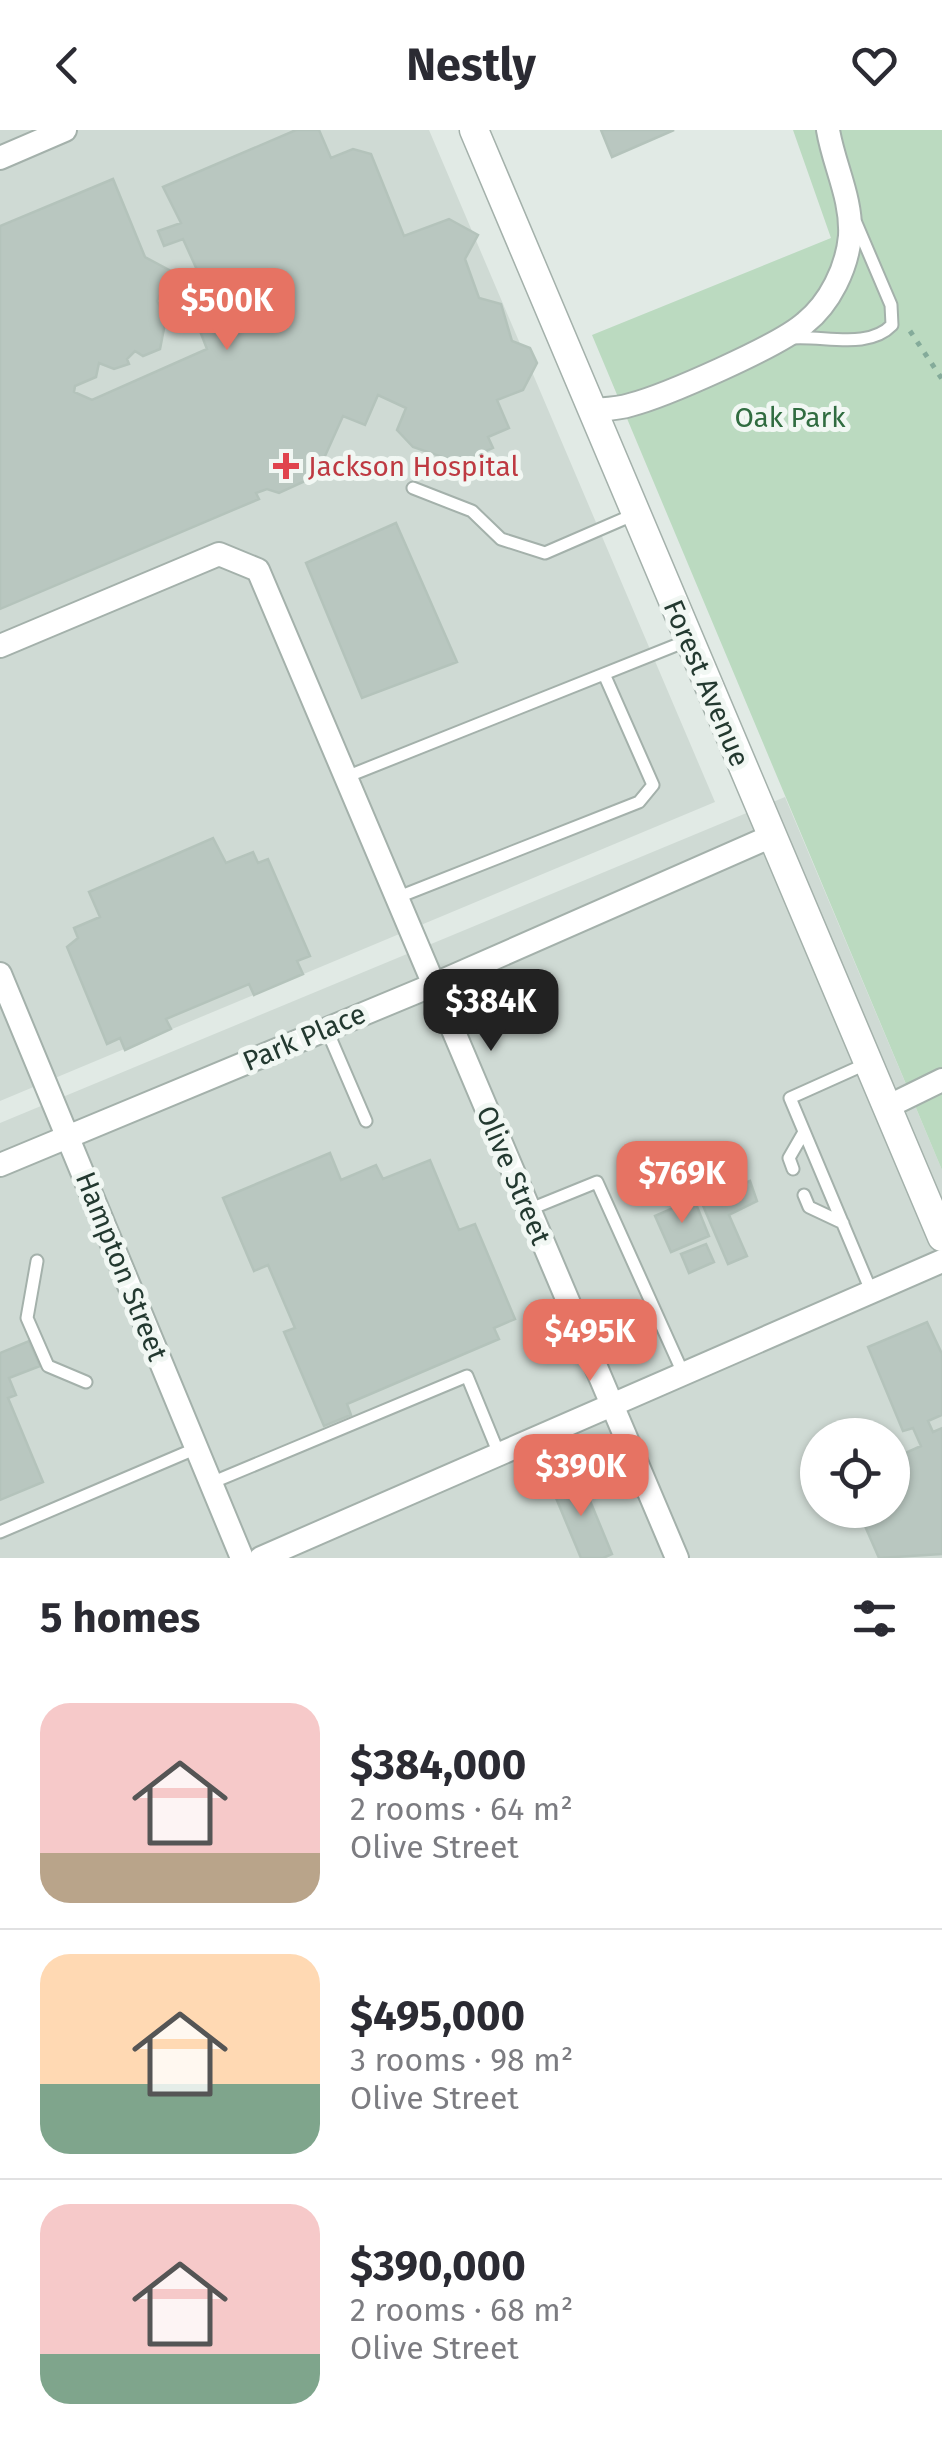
<!DOCTYPE html>
<html lang="en">
<head>
<meta charset="utf-8">
<style>
	:root { --surface:#fff; --page:#f2f2f3; --text:#2b2b33; --muted:#7c7c81; --line:#e1e1e2; --accent:#e67363 }
	body { margin:0; font-family:"Fira Sans",sans-serif; background:var(--page); color:var(--text); height:100vh; display:flex; flex-direction:column; font-size:38px; white-space:nowrap }
	* { box-sizing:border-box; margin:0 }
	p { font-size:32px; color:var(--muted) }
	.icon { flex:none; width:55px; height:55px; fill:none; stroke:currentColor; stroke-width:2; stroke-linecap:round; stroke-linejoin:round }
	.map { position:relative; height:1428px; overflow:hidden }
	.panel { display:flex; flex-direction:column; background:var(--surface); flex:1 }
	.panel>* { flex:none }
	.fabs { position:absolute; left:800px; top:1288px; display:grid; gap:20px }
	.fabs a { display:grid; place-items:center; width:110px; height:110px; border-radius:50%; background:var(--surface); box-shadow:0 2px 8px #0004; font-size:50px }
	.price { position:absolute; translate:-50% -85px; padding:0 22px; border-radius:20px; background:var(--accent); color:#fff; font-size:32px; line-height:65px; filter:drop-shadow(0 2px 5px #0008) }
	.price::after { content:''; position:absolute; left:50%; top:60px; width:30px; height:22px; margin-left:-15px; background:inherit; clip-path:polygon(0 0,100% 0,50% 100%) }
	.price.current { background:#222; color:#fff }
	ul { padding:0; list-style:none }
	li { display:flex; align-items:center; gap:30px; height:250px; padding:0 40px }
	li+li { border-top:2px solid var(--line) }
	li span { display:grid; place-items:center; flex:none; width:280px; height:200px; border-radius:30px; color:#555 }
	li>.icon { margin-inline-start:auto }
	span .icon { width:120px; height:120px; fill:#fffc; stroke-width:1 }
	li b { font-size:42px }
	h2 { display:flex; justify-content:space-between; align-items:center; height:120px; padding:0 40px; font-size:42px }
	header { display:flex; justify-content:space-between; align-items:center; height:130px; padding:0 40px; background:var(--surface); font-size:45px; font-weight:700 }
	.map>svg:first-child { display:block }
	.built { fill:#cfdad4; fill-rule:evenodd }
	.green { fill:#bbdac0 }
	.building { fill:#b9c7c0; stroke:#b4c3bb; stroke-width:2.5 }
	.lines { fill:none; stroke-linecap:round; stroke-linejoin:round }
	.service-casing { stroke:#a4b1ab; stroke-width:15 }
	.minor-casing { stroke:#a4b1ab; stroke-width:26 }
	.tertiary-casing { stroke:#a4b1ab; stroke-width:31 }
	.path { stroke:#84ab9a; stroke-width:5; stroke-dasharray:5 8; stroke-linecap:butt }
	.service { stroke:#fff; stroke-width:11 }
	.minor { stroke:#fff; stroke-width:22 }
	.tertiary { stroke:#fff; stroke-width:28 }
	.health-dot { fill:#e0444e; stroke:#f1f7f3; stroke-width:4 }
	.labels { text-anchor:middle; stroke-width:10; stroke-linejoin:round; paint-order:stroke }
	.park-label { font-size:28px; fill:#306c40; stroke:#f1f7f3 }
	.health-label { font-size:28px; fill:#be3a42; stroke:#f1f7f3; text-anchor:start }
	.street-label { font-size:28px; fill:#233930; stroke:#f1f7f3 }
</style>
</head>
<body>
<header><svg class="icon" aria-label="back" viewBox="0 0 24 24"><path d="M15 5l-7 7 7 7"/></svg>Nestly<svg class="icon" aria-label="heart" viewBox="0 0 24 24"><path d="M12 20l-8-8c-3-5 5-10 8-4 3-6 11-1 8 4z"/></svg></header>
<div class="map">
<svg width="942" height="1428" viewBox="0 0 942 1428">
	<rect width="100%" height="100%" fill="#e1eae5"/>
	<!-- built -->
	<path class="built" d="M0,0H429L715,672L0,971Z
		M785,667L942,1040V1428H0V993ZM818,1305H892V1380H818Z"/>
	<!-- green -->
	<path class="green" d="M793,0H942V1040L592,205L831,108Z"/>
	<!-- building -->
	<path class="building" d="M296,0H319L331,28L353,19L371,24L404,106L449,89L478,105L465,129L479,168L501,174L512,211L530,218L537,233L523,260L497,270L509,298L488,307L493,318L460,333L413,317L397,300L406,278L378,265L365,295L343,286L316,346L279,363L267,359L256,363L259,369L0,479V96L113,49L145,127L171,141L157,171L166,188L160,219L143,226L135,221L127,229L129,234L114,239L99,233L96,247L75,256L74,262L92,270L207,219L188,170L208,164L183,109L164,116L158,101L181,93L163,57Z
		M601,0H674L612,27Z
		M396,393L457,532L362,568L306,433Z
		M213,708L226,733L253,722L258,733L268,729L310,826L297,831L303,844L254,865L249,854L166,889L171,899L125,920L120,908L107,914L67,817L78,808L74,798L100,787L89,762Z
		M330,1023L341,1050L376,1035L383,1049L430,1030L459,1100L475,1094L515,1189L494,1198L499,1209L347,1274L351,1285L324,1296L284,1202L295,1198L268,1135L254,1141L223,1068Z
		M708,1035L720,1063L750,1051L757,1071L729,1085L747,1126L728,1134L689,1043Z
		M694,1069L709,1106L671,1122L655,1086Z
		M706,1114L714,1132L689,1143L681,1124Z
		M927,1192L942,1224V1285L928,1291L933,1302L942,1298V1424L879,1428L858,1380H892V1329L921,1316L913,1298L903,1301L868,1217Z
		M29,1211L40,1236L9,1248L16,1265L8,1268L43,1352L0,1370V1223Z
		M579,1344L612,1424L603,1428H581L551,1356Z"/>
	<g class="lines">
		<!-- service casing -->
		<g class="service-casing">
			<path id="service" d="M791,208C824,205 868,220 892,195L891,175L856,93
				M413,358L472,381L501,409L545,423L635,384
				M346,647L689,510
				M396,768L639,672L653,655L604,544
				M326,898L366,991
				M868,933L790,968L872,1163
				M793,1039L789,1028L804,1002
				M804,1065L809,1077L843,1093
				M528,1080L597,1052L683,1243
				M37,1131L27,1188L48,1236L86,1252
				M211,1353L467,1246L499,1324
				M0,1402L197,1318"/>
		</g>
		<!-- minor casing -->
		<g class="minor-casing">
			<path id="minor" d="M0,28L65,0
				M592,280C604,279 618,279 630,275C665,266 779,216 805,193C830,173 847,138 850,106C852,68 834,36 828,0
				M0,516L219,424L258,440L677,1428
				M0,844L242,1428
				M887,977L942,950
				M0,1035L433,855L772,706
				M261,1428L942,1131"/>
		</g>
		<!-- tertiary casing -->
		<g class="tertiary-casing">
			<path id="tertiary" d="M474,0L942,1107"/>
		</g>
		<!-- path -->
		<path class="path" d="M910,201L942,249"/>
		<!-- service -->
		<use href="#service" class="service"/>
		<!-- minor -->
		<use href="#minor" class="minor"/>
		<!-- tertiary -->
		<use href="#tertiary" class="tertiary"/>
	</g>
	<!-- markers -->
	<path class="health-dot" d="M281 321h10v10h10v10h-10v10h-10v-10h-10v-10h10z"/>
	<g class="labels">
		<!-- park labels -->
		<g class="park-label">
			<text x="790" y="297">Oak Park</text>
		</g>
		<!-- health labels -->
		<g class="health-label">
			<text x="308" y="346">Jackson Hospital</text>
		</g>
		<!-- street labels -->
		<g class="street-label">
			<text transform="translate(707 553) rotate(67)" y="10">Forest Avenue</text>
			<text transform="translate(304 907) rotate(-23)" y="10">Park Place</text>
			<text transform="translate(514 1045) rotate(67)" y="10">Olive Street</text>
			<text transform="translate(122 1136) rotate(68)" y="10">Hampton Street</text>
		</g>
	</g>
</svg>
<div class="fabs">
<a><svg class="icon" aria-label="locate" viewBox="0 0 24 24"><circle cx="12" cy="12" r="6"/><path d="M12 2v4M12 18v4M2 12h4M18 12h4"/></svg></a>
</div>
<b class="price" style="left:227px;top:223px">$500K</b>
<b class="price current" style="left:491px;top:924px">$384K</b>
<b class="price" style="left:682px;top:1096px">$769K</b>
<b class="price" style="left:590px;top:1254px">$495K</b>
<b class="price" style="left:581px;top:1389px">$390K</b>
</div>
<section class="panel">
<h2>5 homes<svg class="icon" aria-label="filters" viewBox="0 0 24 24"><path d="M4 7h16M4 17h16"/><circle cx="9" cy="7" r="2"/><circle cx="15" cy="17" r="2"/></svg></h2>
<ul>
<li><span style="background:linear-gradient(#f6c9c9 75%,#b9a48a 0)"><svg class="icon" aria-label="home" viewBox="0 0 24 24"><path d="M3 11l9-7 9 7M6 9v11h12V9"/></svg></span><div><b>$384,000</b><p>2 rooms · 64 m²</p><p>Olive Street</p></div></li>
<li><span style="background:linear-gradient(#ffd9b3 65%,#7fa58c 0)"><svg class="icon" aria-label="home" viewBox="0 0 24 24"><path d="M3 11l9-7 9 7M6 9v11h12V9"/></svg></span><div><b>$495,000</b><p>3 rooms · 98 m²</p><p>Olive Street</p></div></li>
<li><span style="background:linear-gradient(#f6c9c9 75%,#7fa58c 0)"><svg class="icon" aria-label="home" viewBox="0 0 24 24"><path d="M3 11l9-7 9 7M6 9v11h12V9"/></svg></span><div><b>$390,000</b><p>2 rooms · 68 m²</p><p>Olive Street</p></div></li>
</ul>
</section>
</body>
</html>
